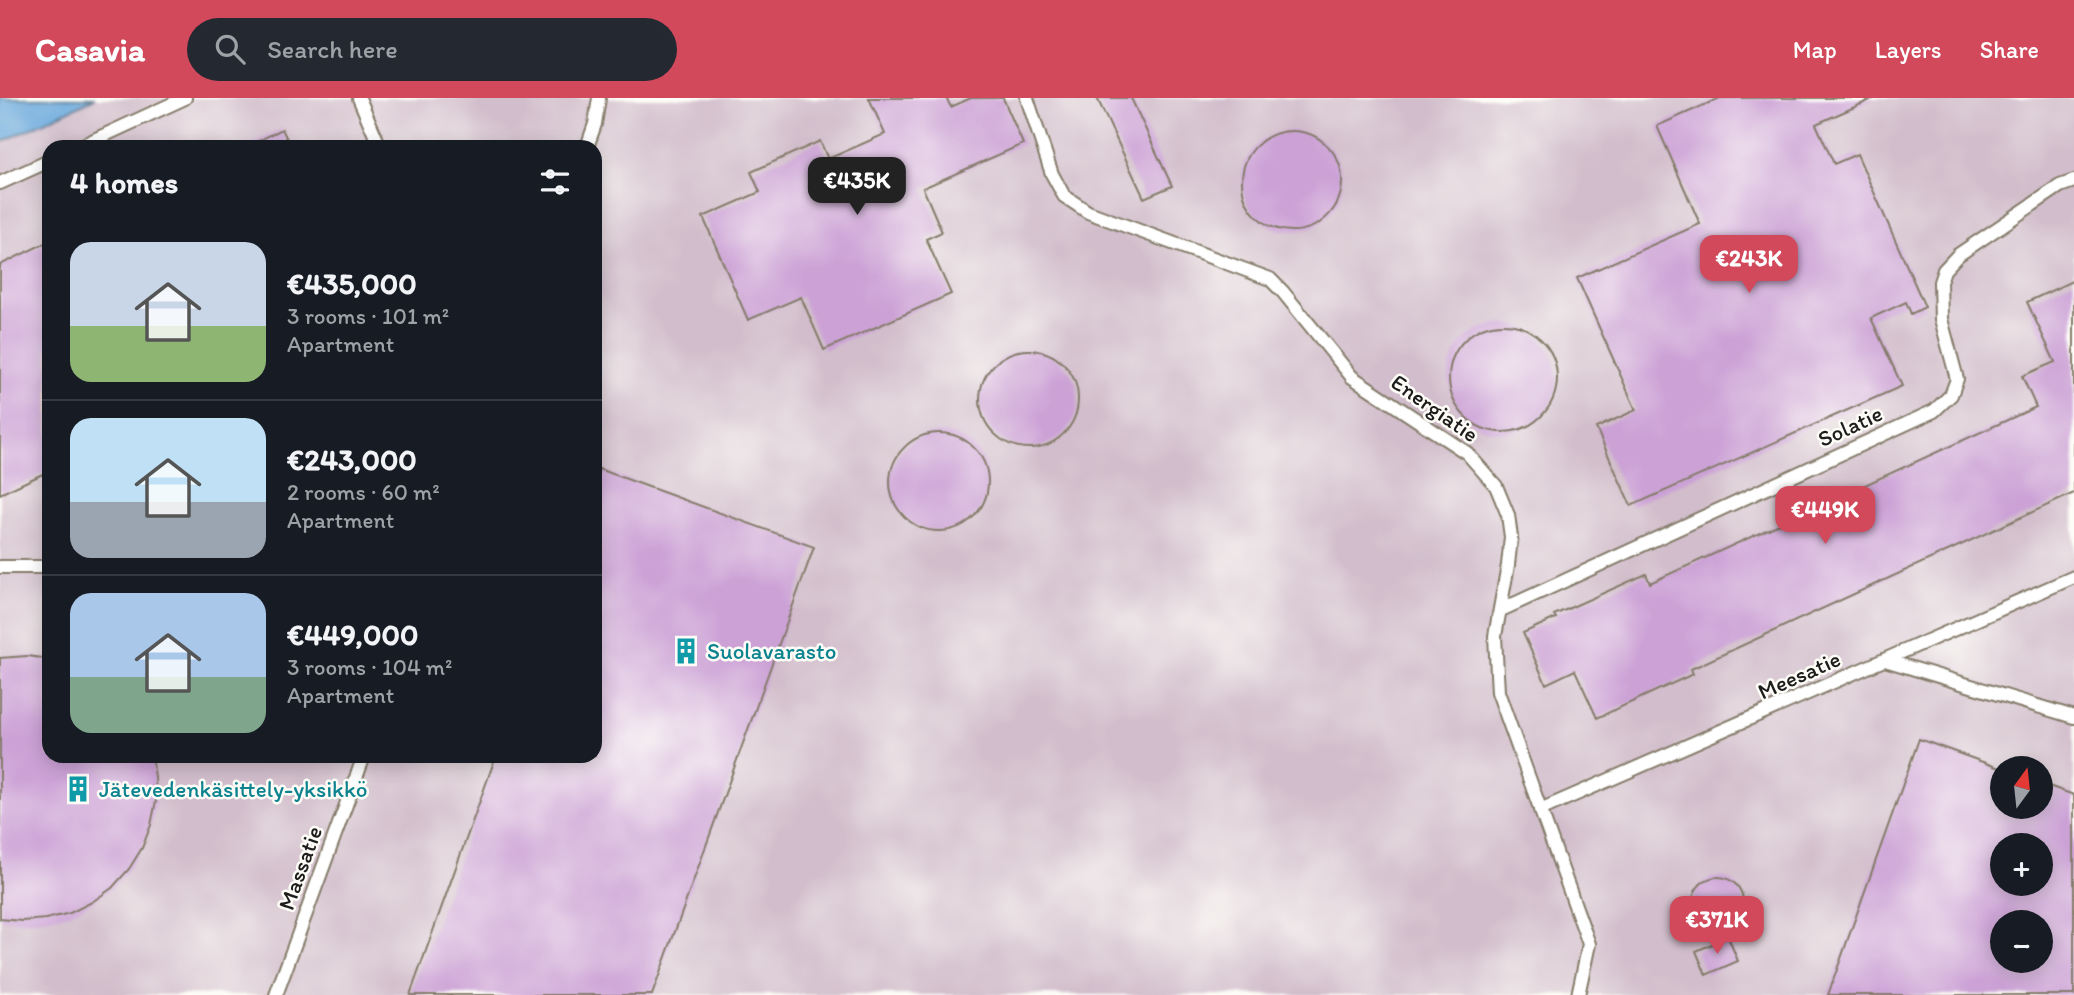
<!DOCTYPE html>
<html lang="en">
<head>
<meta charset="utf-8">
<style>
	:root { --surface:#171b24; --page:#242831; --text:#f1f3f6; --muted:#9ea1a6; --line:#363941; --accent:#d1495b }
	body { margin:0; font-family:Itim,sans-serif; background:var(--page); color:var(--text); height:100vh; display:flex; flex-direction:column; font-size:26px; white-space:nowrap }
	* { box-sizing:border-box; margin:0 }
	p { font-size:23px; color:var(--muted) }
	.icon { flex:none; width:38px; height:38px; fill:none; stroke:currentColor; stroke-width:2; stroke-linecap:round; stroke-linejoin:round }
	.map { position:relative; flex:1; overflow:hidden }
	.drawer { position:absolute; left:42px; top:42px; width:560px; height:623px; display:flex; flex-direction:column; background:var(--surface); border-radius:21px; box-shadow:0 4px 18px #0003 }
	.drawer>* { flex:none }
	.needle { width:46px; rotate:15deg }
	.tools { position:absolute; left:1990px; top:658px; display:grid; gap:14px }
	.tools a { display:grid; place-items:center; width:63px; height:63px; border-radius:50%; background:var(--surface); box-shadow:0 4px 18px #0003; font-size:35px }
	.price { position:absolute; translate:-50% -60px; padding:0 16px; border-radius:14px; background:var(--accent); color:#fff; font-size:23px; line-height:46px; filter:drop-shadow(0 2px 4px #0008) }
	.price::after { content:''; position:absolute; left:50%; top:42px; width:21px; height:16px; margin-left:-10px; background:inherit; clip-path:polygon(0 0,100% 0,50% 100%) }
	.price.active { background:#222; color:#fff }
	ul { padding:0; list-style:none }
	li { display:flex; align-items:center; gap:21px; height:175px; padding:0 28px }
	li+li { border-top:2px solid var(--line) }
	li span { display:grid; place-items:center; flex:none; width:196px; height:140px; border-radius:21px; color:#555 }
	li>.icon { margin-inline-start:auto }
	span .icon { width:84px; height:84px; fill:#fffc; stroke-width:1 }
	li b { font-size:30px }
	h2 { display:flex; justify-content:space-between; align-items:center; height:84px; padding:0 28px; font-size:30px }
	header { display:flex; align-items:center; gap:42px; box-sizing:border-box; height:98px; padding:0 35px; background:var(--accent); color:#fff }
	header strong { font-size:33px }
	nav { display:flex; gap:38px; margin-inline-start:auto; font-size:24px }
	.search { width:490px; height:63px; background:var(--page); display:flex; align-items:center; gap:18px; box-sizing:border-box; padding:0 24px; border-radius:38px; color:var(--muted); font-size:26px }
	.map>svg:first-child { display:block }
	.industrial { fill:#d1bdcb; fill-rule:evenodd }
	.water { fill:#69a8dc; stroke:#42627c; stroke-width:2 }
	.building { fill:#cca2d6; fill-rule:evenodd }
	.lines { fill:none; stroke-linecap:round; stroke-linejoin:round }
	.service-casing { stroke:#857c6b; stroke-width:16 }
	.service { stroke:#fff; stroke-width:12 }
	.labels { text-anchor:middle; stroke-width:5; stroke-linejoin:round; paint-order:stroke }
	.street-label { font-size:23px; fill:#1c1c1c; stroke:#fdfcf7 }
	.culture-label { font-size:23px; fill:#0d838f; stroke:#fdfcf7; text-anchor:start }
</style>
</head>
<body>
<header>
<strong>Casavia</strong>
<div class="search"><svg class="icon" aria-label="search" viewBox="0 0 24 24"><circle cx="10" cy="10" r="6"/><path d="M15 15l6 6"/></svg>Search here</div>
<nav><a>Map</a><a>Layers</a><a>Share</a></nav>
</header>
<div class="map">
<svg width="2074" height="897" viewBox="0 0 2074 897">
	<rect width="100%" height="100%" fill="#fdfcf7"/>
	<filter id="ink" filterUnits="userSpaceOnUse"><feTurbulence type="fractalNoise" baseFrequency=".0143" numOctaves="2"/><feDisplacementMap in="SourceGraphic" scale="14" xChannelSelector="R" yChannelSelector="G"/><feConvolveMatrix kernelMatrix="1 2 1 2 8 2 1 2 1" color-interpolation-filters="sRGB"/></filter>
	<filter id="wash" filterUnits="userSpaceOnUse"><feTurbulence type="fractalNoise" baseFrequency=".00686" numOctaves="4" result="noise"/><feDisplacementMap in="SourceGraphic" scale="28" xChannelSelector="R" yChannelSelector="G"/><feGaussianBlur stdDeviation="1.57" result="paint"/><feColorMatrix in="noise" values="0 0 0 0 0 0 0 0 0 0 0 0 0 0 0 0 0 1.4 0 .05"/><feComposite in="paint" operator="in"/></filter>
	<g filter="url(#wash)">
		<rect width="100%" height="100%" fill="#eedcba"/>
		<!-- industrial -->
		<path class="industrial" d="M95,0H2074V897H0V45ZM49,49H595V658H49ZM2002,670H2040V709H2002ZM2002,747H2040V786H2002ZM2002,824H2040V863H2002Z"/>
		<!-- water -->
		<path class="water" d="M0,0H95L0,45Z"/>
		<g id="blocks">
			<!-- building -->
			<path class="building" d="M869,0H946L951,9L971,0H1003L1023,46L923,90L942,134L926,141L951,196L824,252L801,199L748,222L703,119L760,94L751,74L820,43L828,61L885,36Z
				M1097,0H1131L1172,88L1144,100Z
				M1720,0H1875L1816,26L1834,66L1857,56L1925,209L1911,216L1906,204L1871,220L1902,288L1631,408L1596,330L1636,312L1577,180L1700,126L1657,28Z
				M282,31L291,49H246Z
				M1242 83a50 50 0 1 1 100 0a50 50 0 1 1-100 0Z
				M49,143V373L0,396V167Z
				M2074,182V395L1691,571L1693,576L1597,620L1575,572L1546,586L1523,535L1556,520L1554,517L1646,476L1650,485L2036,309L2022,278L2055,264L2027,204Z
				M1449 280a54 54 0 1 1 108 0a54 54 0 1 1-108 0Z
				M980 301a49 49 0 1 1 98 0a49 49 0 1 1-98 0Z
				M890 384a49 49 0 1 1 98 0a49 49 0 1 1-98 0Z
				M599,371L814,449L652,897H410L496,658H595V383Z
				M27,558L49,561V658H152L155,679L156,703L151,727L142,750L129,771L112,790L92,804L70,815L46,821L22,823L0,821V560Z
				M1919,641L2002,671V709H2040V685L2074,697V897H1828ZM2002,747H2040V786H2002ZM2002,824H2040V863H2002Z
				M1693 804a25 25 0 1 1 50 0a25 25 0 1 1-50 0Z
				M1728,839L1738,863L1706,877L1696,853Z"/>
		</g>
	</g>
	<g filter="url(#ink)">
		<use href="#blocks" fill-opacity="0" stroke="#857c6b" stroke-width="2"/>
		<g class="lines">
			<!-- service casing -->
			<g class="service-casing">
				<path id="service" d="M359,0L380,49
					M1027,0L1052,76L1064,98L1088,114L1270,181L1283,194L1352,279L1467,355L1496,388L1508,417L1511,439L1508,467L1495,538L1498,594L1589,846L1578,897
					M79,49L185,0
					M587,49L595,26L599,0
					M0,85L49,63
					M0,469H49
					M1501,512L1934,313L1951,297L1957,281L1941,221L1940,184L1944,172L1958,157L2060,88L2074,83
					M1885,562L2074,619
					M1540,712L2074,479
					M276,897L364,658"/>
			</g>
			<!-- service -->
			<use href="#service" class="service"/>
		</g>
	</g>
	<!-- icons -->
	<defs>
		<g id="building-bare" transform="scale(2.1)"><path d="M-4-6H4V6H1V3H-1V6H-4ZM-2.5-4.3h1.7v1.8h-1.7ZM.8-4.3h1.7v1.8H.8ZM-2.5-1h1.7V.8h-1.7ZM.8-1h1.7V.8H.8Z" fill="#0f9aa8" stroke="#fdfcf7" stroke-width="2.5" paint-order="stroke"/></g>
	</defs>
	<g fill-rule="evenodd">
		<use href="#building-bare" x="686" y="553"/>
		<use href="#building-bare" x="78" y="691"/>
	</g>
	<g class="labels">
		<!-- street labels -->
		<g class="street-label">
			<text transform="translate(1435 310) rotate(35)" y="8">Energiatie</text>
			<text transform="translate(1850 328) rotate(-25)" y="8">Solatie</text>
			<text transform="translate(1799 577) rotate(-24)" y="8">Meesatie</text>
			<text transform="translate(300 770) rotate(-70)" y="8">Massatie</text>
		</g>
		<!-- culture labels -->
		<g class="culture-label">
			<text x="707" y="561">Suolavarasto</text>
			<text x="99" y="699">Jätevedenkäsittely-yksikkö</text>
		</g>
	</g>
</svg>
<div class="tools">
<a><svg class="needle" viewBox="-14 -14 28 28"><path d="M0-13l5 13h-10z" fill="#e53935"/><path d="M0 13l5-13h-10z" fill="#9ea1a6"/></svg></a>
<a>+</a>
<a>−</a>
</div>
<b class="price active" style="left:857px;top:119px">€435K</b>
<b class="price" style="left:1749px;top:197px">€243K</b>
<b class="price" style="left:1825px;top:448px">€449K</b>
<b class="price" style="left:1717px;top:858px">€371K</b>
<section class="drawer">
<h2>4 homes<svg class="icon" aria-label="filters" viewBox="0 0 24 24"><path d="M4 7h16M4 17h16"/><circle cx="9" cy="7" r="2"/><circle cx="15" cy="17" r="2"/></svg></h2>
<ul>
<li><span style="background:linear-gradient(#c9d6e8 60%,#8fb573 0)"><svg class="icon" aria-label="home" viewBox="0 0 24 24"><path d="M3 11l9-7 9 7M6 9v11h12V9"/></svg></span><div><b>€435,000</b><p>3 rooms · 101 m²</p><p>Apartment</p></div></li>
<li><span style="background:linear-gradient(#bfe0f5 60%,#9aa5b1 0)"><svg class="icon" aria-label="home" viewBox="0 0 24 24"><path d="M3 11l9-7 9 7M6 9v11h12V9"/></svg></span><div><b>€243,000</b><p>2 rooms · 60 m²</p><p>Apartment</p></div></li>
<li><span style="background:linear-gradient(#a9c7e8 60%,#7fa58c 0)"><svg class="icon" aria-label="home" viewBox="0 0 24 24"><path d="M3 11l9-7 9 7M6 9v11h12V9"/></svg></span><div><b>€449,000</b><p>3 rooms · 104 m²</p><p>Apartment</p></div></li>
</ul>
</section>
</div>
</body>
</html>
